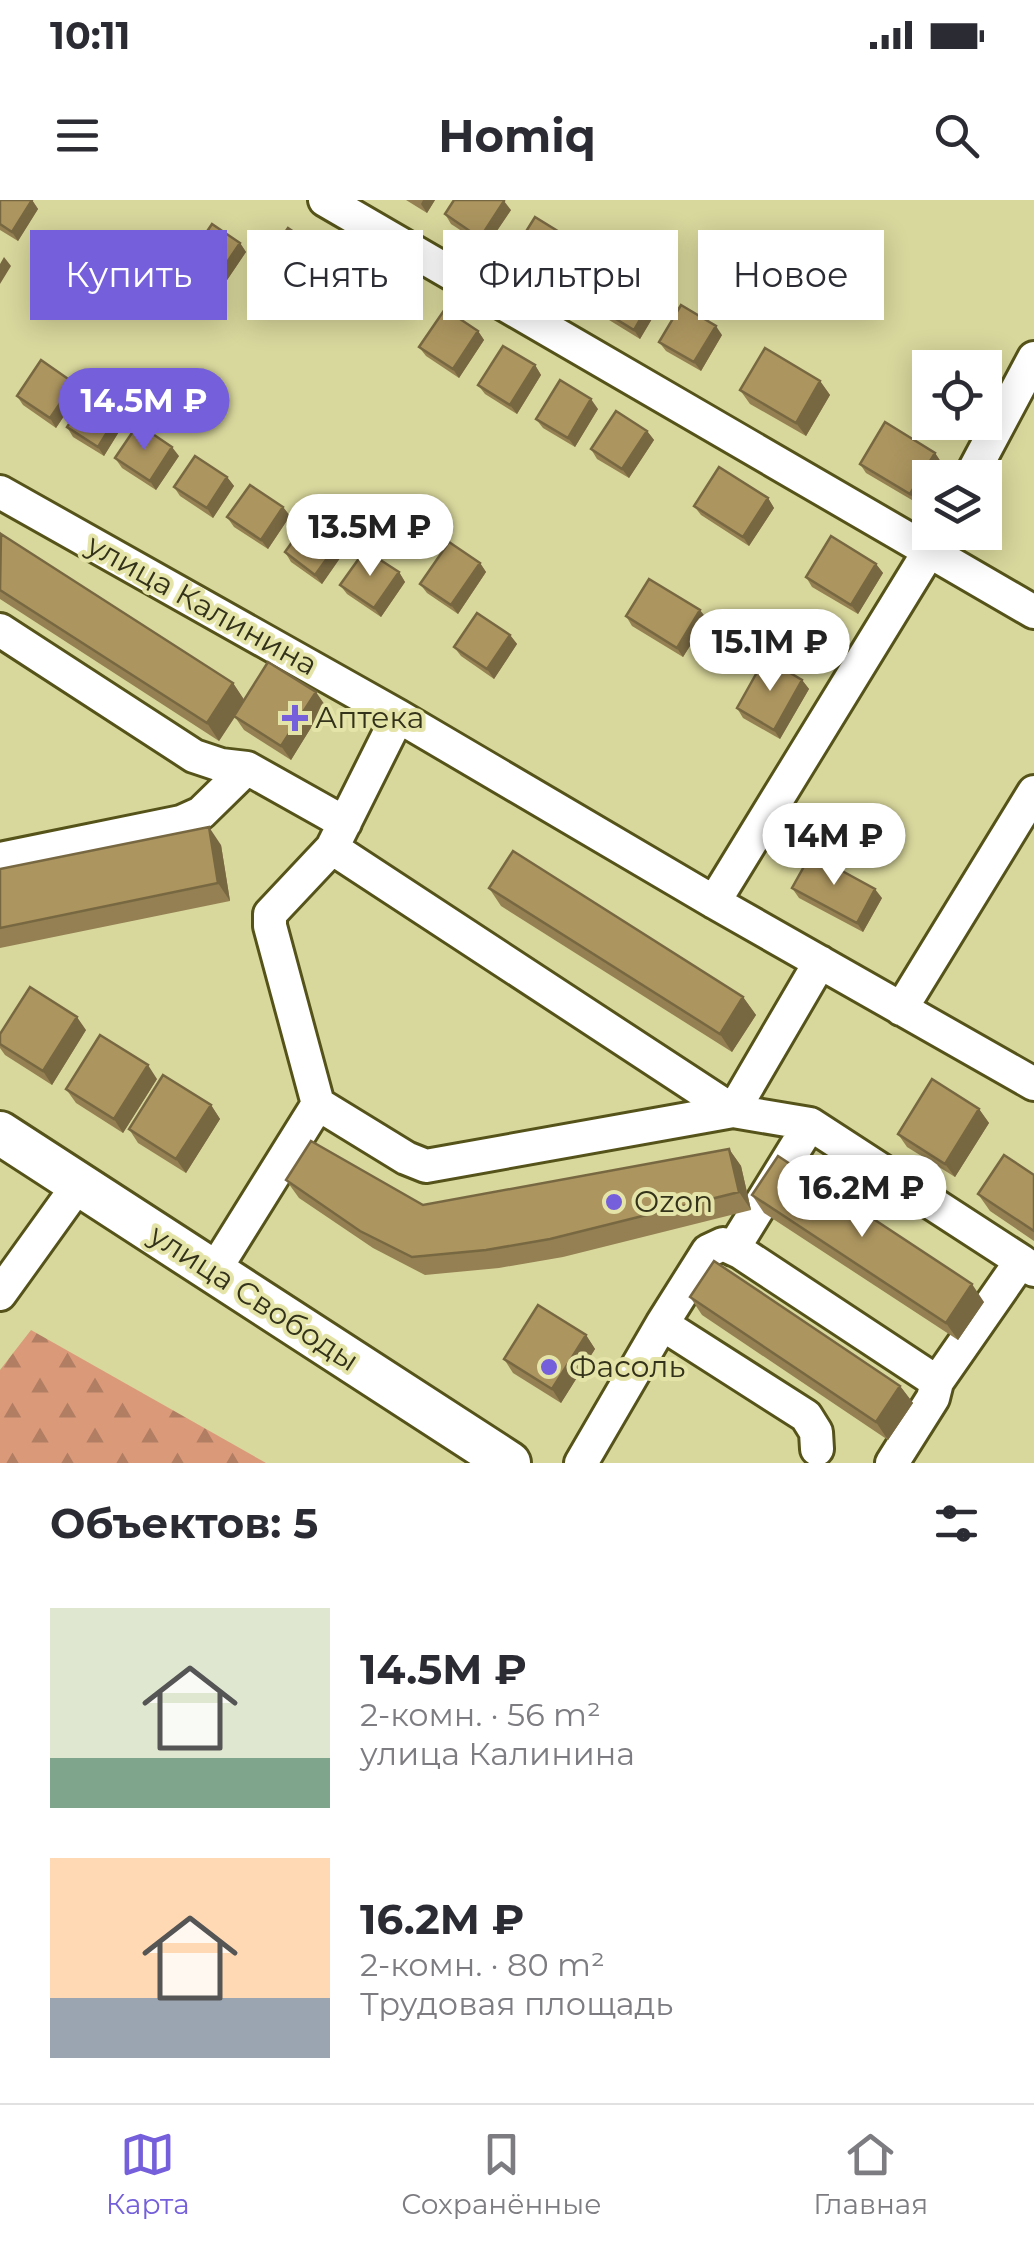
<!DOCTYPE html>
<html lang="ru">
<head>
<meta charset="utf-8">
<style>
	:root { --surface:#fff; --page:#f2f2f3; --text:#2b2b33; --muted:#7c7c81; --line:#e1e1e2; --accent:#755fda }
	body { margin:0; font-family:Montserrat,sans-serif; background:var(--page); color:var(--text); height:100vh; display:flex; flex-direction:column; font-size:38px; white-space:nowrap }
	* { box-sizing:border-box; margin:0 }
	p { font-size:32px; color:var(--muted) }
	.icon { flex:none; width:55px; height:55px; fill:none; stroke:currentColor; stroke-width:2; stroke-linecap:round; stroke-linejoin:round }
	.map { position:relative; height:1263px; overflow:hidden }
	.panel { display:flex; flex-direction:column; background:var(--surface); flex:1 }
	.panel>* { flex:none }
	.guide { position:absolute; left:30px; top:30px; width:975px; height:90px; display:flex; gap:20px }
	.tools { position:absolute; left:912px; top:150px; display:grid; gap:20px }
	.tools a { display:grid; place-items:center; width:90px; height:90px; border-radius:0px; background:var(--surface); box-shadow:0 5px 25px #0003; font-size:50px }
	.price { position:absolute; translate:-50% -85px; padding:0 22px; border-radius:35px; background:#fff; color:#222; font-size:32px; line-height:65px; filter:drop-shadow(0 2px 5px #0008) }
	.price::after { content:''; position:absolute; left:50%; top:60px; width:30px; height:22px; margin-left:-15px; background:inherit; clip-path:polygon(0 0,100% 0,50% 100%) }
	.price.current { background:var(--accent); color:#fff }
	ul { padding:0; list-style:none }
	li { display:flex; align-items:center; gap:30px; height:250px; padding:0 50px }
	li span { display:grid; place-items:center; flex:none; width:280px; height:200px; border-radius:0px; color:#555 }
	li>.icon { margin-inline-start:auto }
	span .icon { width:120px; height:120px; fill:#fffc; stroke-width:1 }
	li b { font-size:42px }
	h2 { display:flex; justify-content:space-between; align-items:center; height:120px; padding:0 50px; font-size:42px }
	.tag { padding:0 35px; border-radius:0px; background:var(--surface); box-shadow:0 5px 25px #0003; font-size:35px; line-height:90px }
	.tag.current { background:var(--accent); color:#fff }
	.status { display:flex; justify-content:space-between; align-items:center; height:70px; padding:0 50px; background:var(--surface); direction:ltr }
	.status svg { height:28px; fill:currentColor }
	header { display:flex; justify-content:space-between; align-items:center; height:130px; padding:0 50px; background:var(--surface); font-size:45px; font-weight:700 }
	.tab-bar { display:flex; justify-content:space-around; align-items:center; height:140px; border-top:2px solid var(--line); background:var(--surface); font-size:28px; color:var(--muted) }
	.tab-bar a { display:grid; justify-items:center; gap:5px }
	.tab-bar .current { color:var(--accent) }
	.map>svg:first-child { display:block }
	.forest { fill:url(#forest-firs) }
	.lines { fill:none; stroke-linecap:round; stroke-linejoin:round }
	.minor-casing { stroke:#555319; stroke-width:38 }
	.major-casing { stroke:#555319; stroke-width:48 }
	.minor { stroke:#fff; stroke-width:32 }
	.major { stroke:#fff; stroke-width:42 }
	.wall { fill:#948052 }
	.shaded-wall { fill:#786842 }
	.building { fill:#ac955f; stroke:#786842; stroke-width:2.5 }
	.poi-dot { fill:#755fda; stroke:#e5e4a8; stroke-width:4 }
	.labels { text-anchor:middle; stroke-width:8; stroke-linejoin:round; paint-order:stroke }
	.street-label { font-size:30px; fill:#33321a; stroke:#e5e4a8 }
	.poi-label { font-size:30px; fill:#33321a; stroke:#e5e4a8; text-anchor:start }
</style>
</head>
<body>
<div class="status"><b>10:11</b><svg viewBox="0 0 49 12"><path d="M0 12V9h3v3zM5 12V6h3v6zM10 12V3h3v9zM15 12V0h3v12zM26 1h20v11H26zM47 4h2v5h-2z"/></svg></div>
<header><svg class="icon" aria-label="menu" viewBox="0 0 24 24"><path d="M4 6h16M4 12h16M4 18h16"/></svg>Homiq<svg class="icon" aria-label="search" viewBox="0 0 24 24"><circle cx="10" cy="10" r="6"/><path d="M15 15l6 6"/></svg></header>
<div class="map">
<svg width="1034" height="1263" viewBox="0 0 1034 1263">
	<defs>
		<pattern id="forest-firs" width="22" height="20" patternUnits="userSpaceOnUse" patternTransform="scale(2.5)"><rect width="22" height="20" fill="#da9a7a"/><path d="M5 1l3.5 6h-7zM16 11l3.5 6h-7z" fill="#b17e63"/></pattern>
	</defs>
	<rect width="100%" height="100%" fill="#d8d79c"/>
	<!-- forest -->
	<path class="forest" d="M31,1130L266,1263H0V1170Z"/>
	<g class="lines">
		<!-- minor casing -->
		<g class="minor-casing">
			<path id="minor" d="M325,0L1034,412
				M970,278L1034,158
				M0,292L398,516L714,702L1034,884
				M0,430L194,556L221,565L247,568L345,623
				M332,648L733,911L810,924
				M0,659L181,622L201,613L247,568
				M714,702L939,335
				M901,809L1034,592
				M318,904L270,726V714L332,648L398,516
				M733,1049L810,924L1021,1061
				M214,1071L318,904L406,958L426,966L733,911L820,762
				M0,1094L79,984
				M662,1124L708,1051L723,1044L740,1052L937,1182L933,1198L892,1263
				M937,1182L1021,1061L1034,1070
				M581,1263L662,1124L806,1216L816,1232L817,1249"/>
		</g>
		<!-- major casing -->
		<g class="major-casing">
			<path id="major" d="M0,933L509,1263"/>
		</g>
		<!-- minor -->
		<use href="#minor" class="minor"/>
		<!-- major -->
		<use href="#major" class="major"/>
	</g>
	<!-- wall -->
	<path class="wall" d="M0,0H32L38,9L18,41L0,30Z
		M406,0H435L427,13Z
		M511,10L486,47L451,24L445,14Z
		M240,43L246,52L221,89L194,71L187,61Z
		M570,44L547,81L518,63L512,54Z
		M325,58L300,94L269,73L263,64Z
		M604,61L610,71L589,106L562,91L556,82Z
		M662,102L640,139L609,120L603,111Z
		M478,131L484,140L459,178L426,156L419,147Z
		M722,135L701,171L666,151L659,142Z
		M535,165L541,175L517,214L485,194L478,185Z
		M820,181L830,195L806,236L750,204L740,190Z
		M74,183L80,192L56,228L23,205L17,196Z
		M598,209L575,247L543,228L536,219Z
		M125,222L104,256L73,237L67,227Z
		M647,231L654,240L629,278L597,259L591,249Z
		M935,253L941,262L917,303L866,273L860,264Z
		M179,256L156,290L122,268L115,258Z
		M227,277L234,286L213,318L180,296L174,287Z
		M768,298L774,308L749,346L701,315L694,306Z
		M283,307L290,316L268,349L234,327L227,317Z
		M0,335L233,483L244,500L325,505L291,560L244,530L235,517L219,541L0,399Z
		M347,348L322,384L291,362L285,352Z
		M480,363L486,372L458,414L427,393L420,384Z
		M876,364L883,373L858,414L812,387L806,377Z
		M399,372L405,382L381,417L347,394L340,385Z
		M626,416L707,419L683,457L632,426Z
		M510,435L517,444L494,479L461,456L454,447Z
		M802,480L809,489L780,539L743,518L737,508Z
		M221,645L230,701L0,748V669Z
		M489,688L743,797L756,815L732,852L501,706Z
		M792,688L882,698L863,732L799,698Z
		M86,830L52,885L5,855L0,848V834Z
		M157,879L123,933L76,903L66,889Z
		M211,905L220,919L186,973L138,943L129,929Z
		M979,909L989,923L955,977L907,947L898,934Z
		M729,949L741,966L751,1010L563,1057L499,1068L425,1075L373,1048L299,998L286,980L423,1005Z
		M1034,975V1041L990,1011L978,994Z
		M752,995L984,1102L958,1140L764,1013Z
		M690,1097L900,1186L913,1203L888,1240L702,1115Z
		M586,1135L595,1149L561,1203L513,1173L504,1159Z"/>
	<!-- shaded-wall -->
	<path class="shaded-wall" d="M32,0L38,9L18,41L12,32Z
		M423,0H435L427,13L421,4Z
		M504,1L511,10L486,47L480,38Z
		M564,35L570,44L547,81L540,72Z
		M240,43L246,52L221,89L215,80Z
		M319,49L325,58L300,94L294,85Z
		M4,57L11,66L0,84V64Z
		M604,61L610,71L589,106L583,97Z
		M655,93L662,102L640,139L634,130Z
		M716,126L722,135L701,171L694,162Z
		M478,131L484,140L459,178L453,169Z
		M535,165L541,175L517,214L510,205Z
		M820,181L830,195L806,236L796,223Z
		M74,183L80,192L56,228L50,218Z
		M591,199L598,209L575,247L568,238Z
		M119,213L125,222L104,256L98,247Z
		M647,231L654,240L629,278L622,269Z
		M172,247L179,256L156,290L150,281Z
		M935,253L941,262L932,278H930V281L917,303L910,294Z
		M227,277L234,286L213,318L207,308Z
		M768,298L774,308L749,346L743,337Z
		M283,307L290,316L268,349L261,340Z
		M341,339L347,348L322,384L315,375Z
		M480,363L486,372L458,414L451,405Z
		M876,364L883,373L858,414L851,405Z
		M399,372L405,382L381,417L374,408Z
		M700,410L707,419L683,457L677,448Z
		M510,435L517,444L494,479L487,469Z
		M802,480L809,489L780,539L774,530Z
		M233,483L245,501L219,541L207,523Z
		M316,492L325,505L291,560L281,546Z
		M209,627L221,645L230,701L218,683Z
		M875,689L882,698L863,732L857,723Z
		M743,797L756,815L732,852L720,834Z
		M77,817L86,830L52,885L43,871Z
		M148,865L157,879L123,933L114,919Z
		M211,905L220,919L186,973L176,959Z
		M979,909L989,923L955,977L945,964Z
		M729,949L741,966L751,1010L739,992Z
		M972,1084L984,1102L958,1140L946,1123Z
		M586,1135L595,1149L561,1203L552,1189Z
		M900,1186L913,1203L888,1240L876,1222Z"/>
	<!-- building -->
	<path class="building" d="M0,0H32L12,32L0,24Z
		M454,0H503L504,1L480,38L445,14Z
		M535,17L564,35L540,72L512,54Z
		M212,24L240,43L215,80L187,61Z
		M288,28L319,49L294,85L263,64Z
		M577,46L604,61L583,97L556,82Z
		M624,75L655,93L634,130L603,111Z
		M681,105L716,126L694,162L659,142Z
		M445,109L478,131L453,169L419,147Z
		M503,146L535,165L510,205L478,185Z
		M765,148L820,181L796,223L740,190Z
		M41,160L74,183L50,218L17,196Z
		M560,180L591,199L568,238L536,219Z
		M88,194L119,213L98,247L67,227Z
		M616,211L647,231L622,269L591,249Z
		M885,222L935,253L910,294L860,264Z
		M138,224L172,247L150,281L115,258Z
		M195,256L227,277L207,308L174,287Z
		M719,267L768,298L743,337L694,306Z
		M250,285L283,307L261,340L227,317Z
		M310,317L341,339L315,375L285,352Z
		M1,334L233,483L207,523L0,390Z
		M831,336L876,364L851,405L806,377Z
		M449,342L480,363L451,405L420,384Z
		M365,350L399,372L374,408L340,385Z
		M649,379L700,410L677,448L626,416Z
		M477,413L510,435L487,469L454,447Z
		M765,458L802,480L774,530L737,508Z
		M268,462L316,492L281,546L234,516Z
		M209,627L218,683L0,728V669Z
		M513,651L743,797L720,834L489,688Z
		M811,654L875,689L857,723L792,688Z
		M30,787L77,817L43,871L0,844V834Z
		M100,835L148,865L114,919L66,889Z
		M163,875L211,905L176,959L129,929Z
		M932,879L979,909L945,964L898,934Z
		M311,941L423,1005L729,949L739,992L550,1039L486,1050L412,1057L360,1031L286,980Z
		M1004,955L1034,975V1031L978,994Z
		M778,956L972,1084L946,1123L752,995Z
		M714,1061L900,1186L876,1222L690,1097Z
		M538,1105L586,1135L552,1189L504,1159Z"/>
	<!-- markers -->
	<g class="poi-dot">
		<path d="M290 503h10v10h10v10h-10v10h-10v-10h-10v-10h10z"/>
		<circle cx="614" cy="1002" r="10"/>
		<circle cx="549" cy="1167" r="10"/>
	</g>
	<g class="labels">
		<!-- street labels -->
		<g class="street-label">
			<text transform="translate(202 405) rotate(29)" y="10">улица Калинина</text>
			<text transform="translate(254 1098) rotate(33)" y="10">улица Свободы</text>
		</g>
		<!-- poi labels -->
		<g class="poi-label">
			<text x="315" y="528">Аптека</text>
			<text x="634" y="1012">Ozon</text>
			<text x="569" y="1177">Фасоль</text>
		</g>
	</g>
</svg>
<div class="tools">
<a><svg class="icon" aria-label="locate" viewBox="0 0 24 24"><circle cx="12" cy="12" r="6"/><path d="M12 2v4M12 18v4M2 12h4M18 12h4"/></svg></a>
<a><svg class="icon" aria-label="layers" viewBox="0 0 24 24"><path d="M12 4l9 5-9 5-9-5zM3 14l9 5 9-5"/></svg></a>
</div>
<b class="price current" style="left:144px;top:253px">14.5M ₽</b>
<b class="price" style="left:370px;top:379px">13.5M ₽</b>
<b class="price" style="left:770px;top:494px">15.1M ₽</b>
<b class="price" style="left:834px;top:688px">14M ₽</b>
<b class="price" style="left:862px;top:1040px">16.2M ₽</b>
<div class="guide">
<a class="tag current">Купить</a>
<a class="tag">Снять</a>
<a class="tag">Фильтры</a>
<a class="tag">Новое</a>
</div>
</div>
<section class="panel">
<h2>Объектов: 5<svg class="icon" aria-label="filters" viewBox="0 0 24 24"><path d="M4 7h16M4 17h16"/><circle cx="9" cy="7" r="2"/><circle cx="15" cy="17" r="2"/></svg></h2>
<ul>
<li><span style="background:linear-gradient(#dfe7d0 75%,#7fa58c 0)"><svg class="icon" aria-label="home" viewBox="0 0 24 24"><path d="M3 11l9-7 9 7M6 9v11h12V9"/></svg></span><div><b>14.5M ₽</b><p>2-комн. · 56 m²</p><p>улица Калинина</p></div></li>
<li><span style="background:linear-gradient(#ffd9b3 70%,#9aa5b1 0)"><svg class="icon" aria-label="home" viewBox="0 0 24 24"><path d="M3 11l9-7 9 7M6 9v11h12V9"/></svg></span><div><b>16.2M ₽</b><p>2-комн. · 80 m²</p><p>Трудовая площадь</p></div></li>
</ul>
</section>
<nav class="tab-bar">
<a class="current"><svg class="icon" aria-label="map" viewBox="0 0 24 24"><path d="M3 6l6-2 6 2 6-2v14l-6 2-6-2-6 2zM9 4v14M15 6v14"/></svg>Карта</a>
<a><svg class="icon" aria-label="saved" viewBox="0 0 24 24"><path d="M7 4h10v16l-5-4-5 4z"/></svg>Сохранённые</a>
<a><svg class="icon" aria-label="home" viewBox="0 0 24 24"><path d="M3 11l9-7 9 7M6 9v11h12V9"/></svg>Главная</a>
</nav>
</body>
</html>
